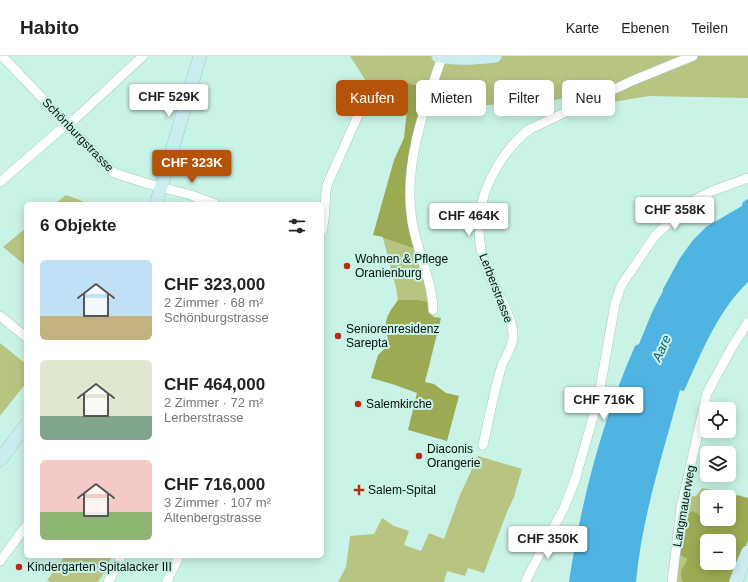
<!DOCTYPE html>
<html lang="de">
<head>
<meta charset="utf-8">
<style>
	:root { --surface:#fff; --page:#f6f6f6; --text:#222; --muted:#767676; --line:#e0e0e0; --accent:#b45309 }
	body { margin:0; font-family:Helvetica,sans-serif; background:var(--page); color:var(--text); height:100vh; display:flex; flex-direction:column; font-size:15px; white-space:nowrap }
	* { box-sizing:border-box; margin:0 }
	p { font-size:13px; color:var(--muted) }
	.icon { flex:none; width:22px; height:22px; fill:none; stroke:currentColor; stroke-width:2; stroke-linecap:round; stroke-linejoin:round }
	.map { position:relative; flex:1; overflow:hidden }
	.panel { position:absolute; left:24px; top:146px; width:300px; height:356px; display:flex; flex-direction:column; background:var(--surface); border-radius:6px; box-shadow:0 2px 10px #0003 }
	.panel>* { flex:none }
	.banner { position:absolute; left:336px; top:24px; width:352px; height:36px; display:flex; gap:8px }
	.controls { position:absolute; left:700px; top:346px; display:grid; gap:8px }
	.controls a { display:grid; place-items:center; width:36px; height:36px; border-radius:6px; background:var(--surface); box-shadow:0 2px 10px #0003; font-size:20px }
	.price { position:absolute; translate:-50% -34px; padding:0 9px; border-radius:4px; background:#fff; color:#222; font-size:13px; line-height:26px; filter:drop-shadow(0 1px 2px #0008) }
	.price::after { content:''; position:absolute; left:50%; top:24px; width:12px; height:9px; margin-left:-6px; background:inherit; clip-path:polygon(0 0,100% 0,50% 100%) }
	.price.active { background:var(--accent); color:#fff }
	ul { padding:0; list-style:none }
	li { display:flex; align-items:center; gap:12px; height:100px; padding:0 16px }
	li span { display:grid; place-items:center; flex:none; width:112px; height:80px; border-radius:6px; color:#555 }
	li>.icon { margin-inline-start:auto }
	span .icon { width:48px; height:48px; fill:#fffc; stroke-width:1 }
	li b { font-size:17px }
	h2 { display:flex; justify-content:space-between; align-items:center; height:48px; padding:0 16px; font-size:17px }
	.tag { padding:0 14px; border-radius:6px; background:var(--surface); box-shadow:0 2px 10px #0003; font-size:14px; line-height:36px }
	.tag.active { background:var(--accent); color:#fff }
	header { display:flex; align-items:center; gap:24px; box-sizing:border-box; height:56px; padding:0 20px; background:var(--surface); border-bottom:1px solid var(--line) }
	header strong { font-size:19px }
	nav { display:flex; gap:22px; margin-inline-start:auto; font-size:14px }
	.map>svg:first-child { display:block }
	.green { fill:#b8c582 }
	.forest { fill:#9cab53; fill-rule:evenodd }
	.water { fill:#50b4e2 }
	.lines { fill:none; stroke-linecap:round; stroke-linejoin:round }
	.street-casing { stroke:#a2cbbe; stroke-width:10 }
	.secondary-casing { stroke:#a2cbbe; stroke-width:14 }
	.street { stroke:#fff; stroke-width:9 }
	.secondary { stroke:#ccedf0; stroke-width:13 }
	.poi-dot { fill:#b92d17; stroke:#c9f3e6; stroke-width:1.5 }
	.labels { text-anchor:middle; stroke-width:4; stroke-linejoin:round; paint-order:stroke }
	.street-label { font-size:12px; fill:#03110d; stroke:#c9f3e6 }
	.poi-label { font-size:12px; fill:#03110d; stroke:#c9f3e6; text-anchor:start }
	.water-label { font-size:13px; font-style:italic; fill:#075a79; stroke:#c9f3e6 }
</style>
</head>
<body>
<header>
<strong>Habito</strong>
<nav><a>Karte</a><a>Ebenen</a><a>Teilen</a></nav>
</header>
<div class="map">
<svg width="748" height="526" viewBox="0 0 748 526">
	<rect width="100%" height="100%" fill="#c9f3e6"/>
	<!-- green -->
	<path class="green" d="M350,0H748V42L649,40L595,49L591,40L587,39L540,46L456,51L451,45L425,36L427,29H414L408,27L407,28C393,28 380,24 366,25Z
		M66,139L85,146V148H55Z
		M26,172V210L3,191Z
		M383,182L415,193L423,215L429,246L419,244H398L396,232Z
		M0,287L26,308V327L0,360Z
		M478,400L522,413L514,441L507,456L484,517L468,512L465,520L447,515L444,526H338L346,511L350,480L374,478L382,462L394,470L409,475L404,489L421,495L429,477L444,483L460,439Z
		M702,432L737,439L729,449V441H707V457L704,459L686,458L685,459V448L688,441L696,440Z
		M679,496L680,499L687,503L681,521L683,526H675Z
		M65,500H112L106,514L98,526H50L47,524Z"/>
	<!-- forest -->
	<path class="forest" d="M369,25C382,24 394,28 407,28L408,27L414,29H428L418,60L412,85L415,193L383,182V181L373,179L394,104L404,82L407,54L405,48L395,41L371,35L372,31Z
		M398,244H419L429,246V256L434,261L441,262L425,326L434,328L446,337L459,340L447,385L408,374L417,337L392,328L371,322L378,299L389,288C384,265 384,263 398,244Z
		M737,439L748,442V485L738,506L732,526H683C678,515 684,512 687,503L680,499L685,459L693,455L701,460L704,459L707,457V463H729V449ZM707,485H729V507H707Z"/>
	<!-- water -->
	<path class="water" d="M748,143V226C717,256 702,296 684,335L680,334C663,398 642,460 636,526H569C581,445 602,365 635,290L639,288L653,254L663,235V233L680,202L693,184L706,171L742,150L743,146Z"/>
	<g class="lines">
		<!-- street casing -->
		<g class="street-casing">
			<path id="street" d="M2,0L114,117L149,128L191,139L215,148
				M0,126L61,73L75,63L143,0
				M322,175C326,160 324,145 327,129L368,37
				M433,254C432,223 417,196 412,165C403,109 424,53 442,1
				M0,260L26,281
				M483,389C489,363 494,335 502,309C505,301 513,291 513,281C514,263 497,236 489,219C473,180 476,145 498,109C507,95 516,83 530,73L634,24L693,0
				M0,505L26,470
				M108,526L115,514L121,500
				M167,526L179,500
				M525,526L564,452L575,424L598,344L615,248L621,230L654,181L681,155L691,146L712,135L748,122
				M672,526L681,452L707,337L731,293L748,266"/>
		</g>
		<!-- secondary casing -->
		<g class="secondary-casing">
			<path id="secondary" d="M438,0C457,4 476,2 495,0
				M156,148L200,0
				M0,404L26,369
				M736,526L741,512L748,496"/>
		</g>
		<!-- street -->
		<use href="#street" class="street"/>
		<!-- secondary -->
		<use href="#secondary" class="secondary"/>
	</g>
	<!-- markers -->
	<g class="poi-dot">
		<circle cx="347" cy="210" r="4"/>
		<circle cx="338" cy="280" r="4"/>
		<circle cx="358" cy="348" r="4"/>
		<circle cx="419" cy="400" r="4"/>
		<path d="M357 428h4v4h4v4h-4v4h-4v-4h-4v-4h4z"/>
		<circle cx="19" cy="511" r="4"/>
	</g>
	<g class="labels">
		<!-- street labels -->
		<g class="street-label">
			<text transform="translate(78 79) rotate(46)" y="4">Schönburgstrasse</text>
			<text transform="translate(496 232) rotate(69)" y="4">Lerberstrasse</text>
			<text transform="translate(684 450) rotate(-80)" y="4">Langmauerweg</text>
		</g>
		<!-- poi labels -->
		<g class="poi-label">
			<text x="355" y="207">Wohnen &amp; Pflege<tspan x="355" dy="14">Oranienburg</tspan></text>
			<text x="346" y="277">Seniorenresidenz<tspan x="346" dy="14">Sarepta</tspan></text>
			<text x="366" y="352">Salemkirche</text>
			<text x="427" y="397">Diaconis<tspan x="427" dy="14">Orangerie</tspan></text>
			<text x="368" y="438">Salem-Spital</text>
			<text x="27" y="515">Kindergarten Spitalacker III</text>
		</g>
		<!-- water labels -->
		<g class="water-label">
			<text transform="translate(661 292) rotate(-66)" y="5">Aare</text>
		</g>
	</g>
</svg>
<div class="controls">
<a><svg class="icon" aria-label="locate" viewBox="0 0 24 24"><circle cx="12" cy="12" r="6"/><path d="M12 2v4M12 18v4M2 12h4M18 12h4"/></svg></a>
<a><svg class="icon" aria-label="layers" viewBox="0 0 24 24"><path d="M12 4l9 5-9 5-9-5zM3 14l9 5 9-5"/></svg></a>
<a>+</a>
<a>−</a>
</div>
<b class="price" style="left:169px;top:62px">CHF 529K</b>
<b class="price active" style="left:192px;top:128px">CHF 323K</b>
<b class="price" style="left:675px;top:175px">CHF 358K</b>
<b class="price" style="left:469px;top:181px">CHF 464K</b>
<b class="price" style="left:604px;top:365px">CHF 716K</b>
<b class="price" style="left:548px;top:504px">CHF 350K</b>
<div class="banner">
<a class="tag active">Kaufen</a>
<a class="tag">Mieten</a>
<a class="tag">Filter</a>
<a class="tag">Neu</a>
</div>
<section class="panel">
<h2>6 Objekte<svg class="icon" aria-label="filters" viewBox="0 0 24 24"><path d="M4 7h16M4 17h16"/><circle cx="9" cy="7" r="2"/><circle cx="15" cy="17" r="2"/></svg></h2>
<ul>
<li><span style="background:linear-gradient(#bfe0f5 70%,#c2b280 0)"><svg class="icon" aria-label="home" viewBox="0 0 24 24"><path d="M3 11l9-7 9 7M6 9v11h12V9"/></svg></span><div><b>CHF 323,000</b><p>2 Zimmer · 68 m²</p><p>Schönburgstrasse</p></div></li>
<li><span style="background:linear-gradient(#dfe7d0 70%,#7fa58c 0)"><svg class="icon" aria-label="home" viewBox="0 0 24 24"><path d="M3 11l9-7 9 7M6 9v11h12V9"/></svg></span><div><b>CHF 464,000</b><p>2 Zimmer · 72 m²</p><p>Lerberstrasse</p></div></li>
<li><span style="background:linear-gradient(#f6c9c9 65%,#8fb573 0)"><svg class="icon" aria-label="home" viewBox="0 0 24 24"><path d="M3 11l9-7 9 7M6 9v11h12V9"/></svg></span><div><b>CHF 716,000</b><p>3 Zimmer · 107 m²</p><p>Altenbergstrasse</p></div></li>
</ul>
</section>
</div>
</body>
</html>
